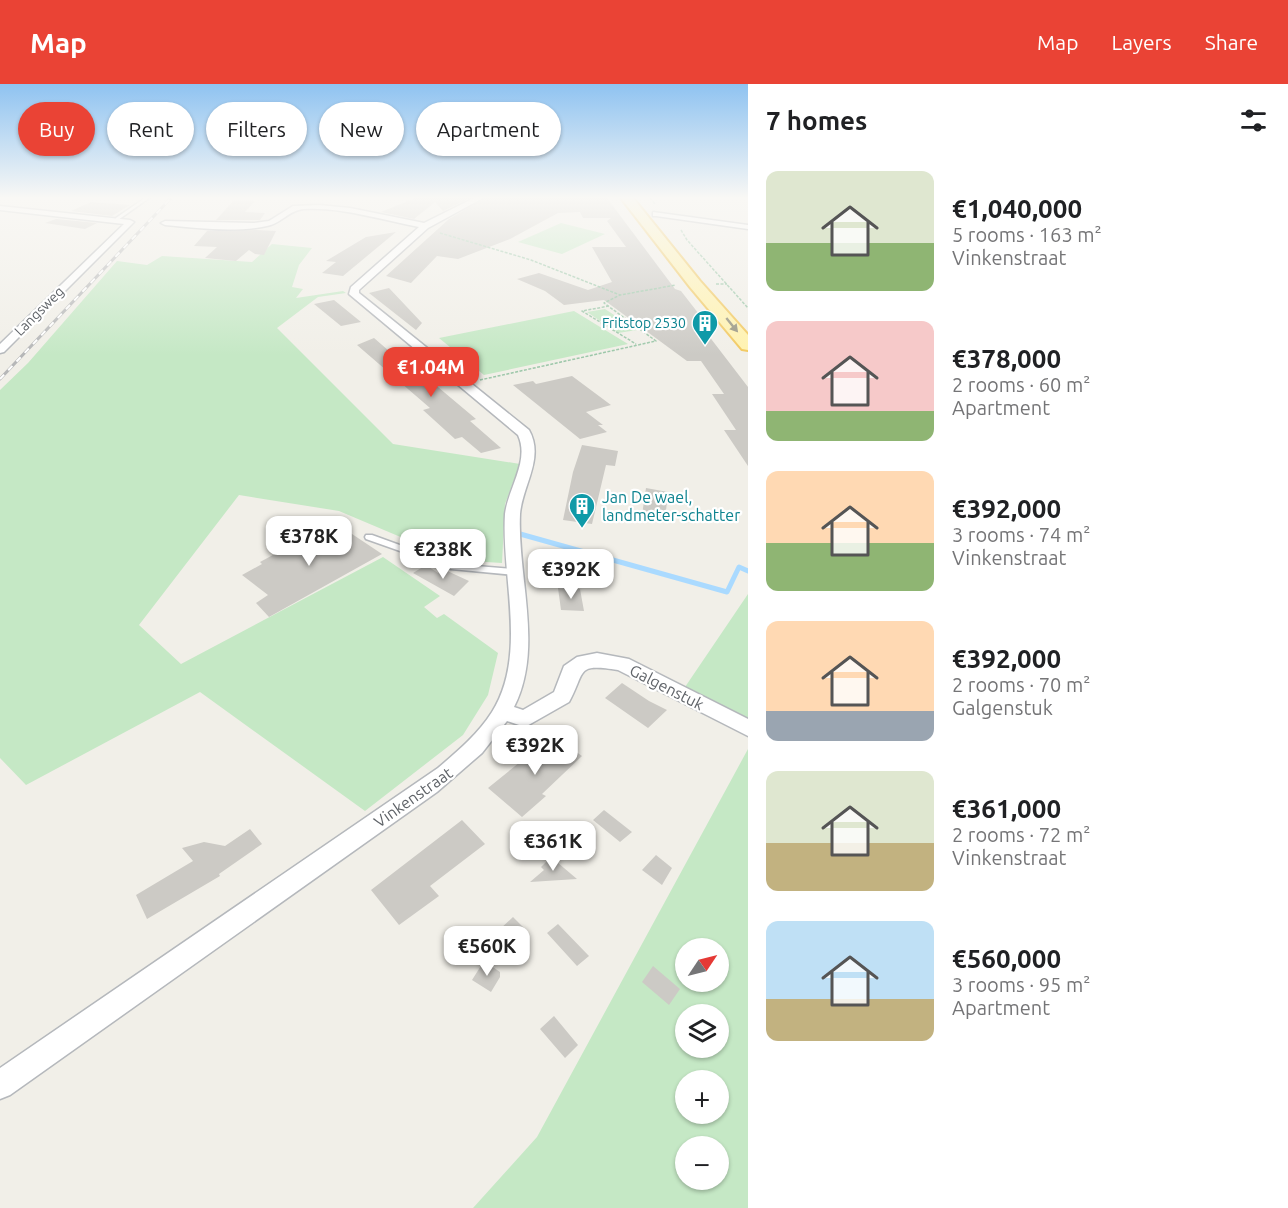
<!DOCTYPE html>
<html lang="en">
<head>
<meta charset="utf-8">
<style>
	:root { --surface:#fff; --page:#f2f2f2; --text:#202124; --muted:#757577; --accent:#ea4335 }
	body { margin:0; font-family:Ubuntu,sans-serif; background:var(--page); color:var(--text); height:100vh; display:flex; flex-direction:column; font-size:22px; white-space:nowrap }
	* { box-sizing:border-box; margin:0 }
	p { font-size:20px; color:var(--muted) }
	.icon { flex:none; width:33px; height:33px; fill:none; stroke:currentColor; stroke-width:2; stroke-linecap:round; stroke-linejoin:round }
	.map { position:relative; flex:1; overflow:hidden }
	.details { display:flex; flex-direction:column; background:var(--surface); width:540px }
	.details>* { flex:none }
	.banner { position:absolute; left:18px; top:18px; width:570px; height:54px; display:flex; gap:12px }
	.needle { width:39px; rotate:55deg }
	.buttons { position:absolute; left:675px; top:854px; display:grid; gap:12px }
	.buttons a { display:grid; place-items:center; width:54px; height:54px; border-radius:50%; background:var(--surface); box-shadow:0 2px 4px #0004; font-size:30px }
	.price { position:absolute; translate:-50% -51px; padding:0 14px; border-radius:12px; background:#fff; color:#222; font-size:20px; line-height:39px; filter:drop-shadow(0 2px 3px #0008) }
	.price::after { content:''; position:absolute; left:50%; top:36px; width:18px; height:14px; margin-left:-9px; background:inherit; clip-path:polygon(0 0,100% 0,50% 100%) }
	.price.current { background:var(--accent); color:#fff }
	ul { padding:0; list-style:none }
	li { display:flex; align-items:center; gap:18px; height:150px; padding:0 18px }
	li span { display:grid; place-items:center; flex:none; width:168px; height:120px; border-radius:12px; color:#555 }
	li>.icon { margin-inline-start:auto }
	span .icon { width:72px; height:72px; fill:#fffc; stroke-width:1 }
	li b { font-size:26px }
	h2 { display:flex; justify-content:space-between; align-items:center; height:72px; padding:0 18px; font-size:26px }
	.chip { padding:0 21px; border-radius:27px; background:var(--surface); box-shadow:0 2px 4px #0004; font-size:21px; line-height:54px }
	.chip.current { background:var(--accent); color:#fff }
	header { display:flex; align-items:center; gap:36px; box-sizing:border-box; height:84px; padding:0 30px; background:var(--accent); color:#fff }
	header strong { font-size:28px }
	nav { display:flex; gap:33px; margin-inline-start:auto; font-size:21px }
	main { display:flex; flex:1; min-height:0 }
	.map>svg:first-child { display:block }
	.green { fill:#c5e8c5; fill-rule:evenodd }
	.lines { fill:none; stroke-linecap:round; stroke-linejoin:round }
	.stream { stroke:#aadaff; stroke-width:5 }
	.building { fill:#cccac5 }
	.lane-casing { stroke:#b5b8bc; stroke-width:3 }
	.street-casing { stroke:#b5b8bc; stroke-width:3 }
	.primary-casing { stroke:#f2c960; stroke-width:4 }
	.path { stroke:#9cc7a9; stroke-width:1.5; stroke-dasharray:3 1.5; stroke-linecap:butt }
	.lane { fill:#fff; fill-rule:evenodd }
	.street { fill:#fff; fill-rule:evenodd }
	.primary { fill:#fff2af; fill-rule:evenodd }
	.rail-casing { stroke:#b6b7b8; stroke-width:3 }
	.rail { stroke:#fff; stroke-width:2; stroke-dasharray:6; stroke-linecap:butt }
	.oneway { fill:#979581 }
	.labels { text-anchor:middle; stroke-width:4.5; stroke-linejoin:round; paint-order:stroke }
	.far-street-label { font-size:14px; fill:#5f6368; stroke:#fff }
	.far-culture-label { font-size:14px; fill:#0d838f; stroke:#fff; text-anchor:end }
	.culture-label { font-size:16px; fill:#0d838f; stroke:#fff; text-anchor:start }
	.street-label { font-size:16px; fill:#5f6368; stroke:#fff }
</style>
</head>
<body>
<header>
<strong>Map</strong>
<nav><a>Map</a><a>Layers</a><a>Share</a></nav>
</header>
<main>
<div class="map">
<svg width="748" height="1124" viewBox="0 0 748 1124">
	<rect width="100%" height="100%" fill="#f1efe8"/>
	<!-- green -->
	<path class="green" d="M561,139L605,150L562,170L518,158Z
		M272,160L312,164L299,181L292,203L303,205L296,214L343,207L346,209L318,213L277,244L393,360L520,380L505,420L502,479L455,476L339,427L239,411L139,541L181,580L383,473L440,512L424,523L437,534L444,530L498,569L488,611L463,651L365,727L200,608L26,701L0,674V306L28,279L117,177L147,181L162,172L252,178Z
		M605,225L637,246L618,249L587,228Z
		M574,227L628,260L484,291L439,254Z
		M748,510V640L683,606Z
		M748,665V1124H473L537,1053ZM686,864H718V897H686ZM686,930H718V963H686ZM686,996H718V1029H686ZM686,1062H718V1095H686Z"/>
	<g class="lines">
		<!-- stream -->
		<path class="stream" d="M513,448L727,508L739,483L748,487"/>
	</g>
	<!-- building -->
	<path class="building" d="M415,114H470L443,127L435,118L414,135L381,128Z
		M485,114H607L675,205L681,207L709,243H702L748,303V382L724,346H736L712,310H724L701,277H687L604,216L564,221L545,207L517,195L539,189L588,206L612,198L592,163H626L607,137L611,134H583L580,128L558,129L510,155L458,175L437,172L411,199L386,192L449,135Z
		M234,116L255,117L245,128L265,129L260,136H216Z
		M91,118L130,121L112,132L71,127Z
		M56,135L97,139L85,145L45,139Z
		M257,146L276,147L264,171L255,170L249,166L236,177L205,174L217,163L194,162L207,147Z
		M396,148L343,192L322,189L336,178L326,177L366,153Z
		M389,204L422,239L416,246L369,209Z
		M334,216L361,238L341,242L314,220Z
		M374,254L396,273L401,272L476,335L470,337L501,364L481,369L462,353L455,355L423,326L430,324L357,261Z
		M572,292L611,321L586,328L603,341H598L607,348L580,355L513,301L533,297L536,300Z
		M582,361L618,367L615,382L606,381L592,440L563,436L573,388Z
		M646,404L668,408L665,436L642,431Z
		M334,438L382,470L269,533L256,519L268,511L242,491L262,480L260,478Z
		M426,481L438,489L443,485L469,497L454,512L413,489Z
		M558,504L580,505L584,527L561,526Z
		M622,599L649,617L667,626L648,644L605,614Z
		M555,653L582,672L542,710L546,712L522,733L488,704L536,665L539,667Z
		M604,726L632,748L620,758L593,736Z
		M462,736L485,760L430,802L439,812L399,841L371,806Z
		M250,745L262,760L219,790L220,792L147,835L136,811L193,777L182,764L204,758L225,762Z
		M656,771L672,784L662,801L642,786Z
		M551,773L577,795L530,798L544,786L541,783Z
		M513,833L528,848L514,862L499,846Z
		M558,840L589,872L577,882L547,849Z
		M484,877L500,888V893L491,908L472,896Z
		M653,882L680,905L669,921L642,898Z
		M554,932L578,961L565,974L540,945Z"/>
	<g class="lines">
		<!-- lane casing -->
		<g class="lane-casing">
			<path id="lane" d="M145,114H149L118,136H116V134Z
				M366,451H372L452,480L514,485L518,488L514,491L451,485L366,455L365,453Z"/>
		</g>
		<!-- street casing -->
		<g class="street-casing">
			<path id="street" d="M474,114H483L428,144L359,206V209L529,346C545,374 522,402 520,430C517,493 544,564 514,623L523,626L554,608L564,582L577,573L597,569L629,575L748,635V652L618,586C575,579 586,587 569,618L525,643L507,637L482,669L437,708L10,1011L0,1015V984L438,684C458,667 478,650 492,628C528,571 501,493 505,430C508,404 530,377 518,351L349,210L351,203L419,143C381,136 343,123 304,125C289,126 282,139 267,142C234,149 198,144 165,141L161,139L165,137L254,139L269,137L293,122L319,121L350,124L424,139Z
				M0,122L130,136L134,138L4,268L0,269V260L124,140L0,126Z
				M653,128L748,141V145L656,132H653Z"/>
		</g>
		<!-- primary casing -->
		<g class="primary-casing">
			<path id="primary" d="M621,114H633L700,197L748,251V266L742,265L690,203Z"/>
		</g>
		<!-- path -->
		<path class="path" d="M650,114L655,120
			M681,146L687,156L748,224
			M440,149L531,176L620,211L676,201
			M716,200H727
			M609,222L582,227L636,260
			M480,296L656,257L604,219L620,211"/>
		<!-- lane -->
		<use href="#lane" class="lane"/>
		<!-- street -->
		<use href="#street" class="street"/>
		<!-- primary -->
		<use href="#primary" class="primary"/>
		<!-- rail casing -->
		<g class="rail-casing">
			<path id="rail" d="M0,295L171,114"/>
		</g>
		<!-- rail -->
		<use href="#rail" class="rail"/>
	</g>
	<!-- one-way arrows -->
	<defs><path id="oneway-solid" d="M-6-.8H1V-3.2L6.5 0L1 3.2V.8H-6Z" transform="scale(1.5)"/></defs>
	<use class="oneway" href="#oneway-solid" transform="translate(732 241) rotate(51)"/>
	<!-- sky -->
	<linearGradient id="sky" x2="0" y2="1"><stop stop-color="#8fc3f1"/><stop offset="0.42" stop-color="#f9f8f5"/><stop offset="1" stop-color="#f9f8f5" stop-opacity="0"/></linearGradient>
	<rect width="748" height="271" fill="url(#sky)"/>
	<!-- icons -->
	<defs>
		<g id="building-pin" transform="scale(1.35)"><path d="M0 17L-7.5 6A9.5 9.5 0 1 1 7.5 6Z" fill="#0f9aa8" stroke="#fff"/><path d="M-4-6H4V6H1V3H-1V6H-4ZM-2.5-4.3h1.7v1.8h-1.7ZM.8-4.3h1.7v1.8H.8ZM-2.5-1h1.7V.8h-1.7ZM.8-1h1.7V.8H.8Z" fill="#fff"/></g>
	</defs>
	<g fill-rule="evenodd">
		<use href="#building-pin" x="705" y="239"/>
		<use href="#building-pin" x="582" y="422"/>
	</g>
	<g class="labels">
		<!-- far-street labels -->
		<g class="far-street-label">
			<text transform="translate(39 227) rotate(-45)" y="5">Langsweg</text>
		</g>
		<!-- far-culture labels -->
		<g class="far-culture-label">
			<text x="686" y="244">Fritstop 2530</text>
		</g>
		<!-- culture labels -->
		<g class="culture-label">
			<text x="602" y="419">Jan De wael,<tspan x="602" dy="18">landmeter-schatter</tspan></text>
		</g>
		<!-- street labels -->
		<g class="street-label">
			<text transform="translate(667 603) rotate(27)" y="6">Galgenstuk</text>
			<text transform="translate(413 713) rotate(-35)" y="6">Vinkenstraat</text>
		</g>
	</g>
</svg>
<div class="buttons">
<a><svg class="needle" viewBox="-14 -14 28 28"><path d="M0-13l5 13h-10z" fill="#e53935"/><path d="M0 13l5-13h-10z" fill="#757577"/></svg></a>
<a><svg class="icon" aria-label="layers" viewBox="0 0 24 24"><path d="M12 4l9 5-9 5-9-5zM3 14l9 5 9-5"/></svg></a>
<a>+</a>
<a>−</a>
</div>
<b class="price current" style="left:431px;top:314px">€1.04M</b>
<b class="price" style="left:309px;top:483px">€378K</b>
<b class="price" style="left:443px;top:496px">€238K</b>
<b class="price" style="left:571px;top:516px">€392K</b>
<b class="price" style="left:535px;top:692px">€392K</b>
<b class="price" style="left:553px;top:788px">€361K</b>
<b class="price" style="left:487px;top:893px">€560K</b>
<div class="banner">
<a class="chip current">Buy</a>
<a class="chip">Rent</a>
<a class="chip">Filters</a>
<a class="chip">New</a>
<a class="chip">Apartment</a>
</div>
</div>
<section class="details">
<h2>7 homes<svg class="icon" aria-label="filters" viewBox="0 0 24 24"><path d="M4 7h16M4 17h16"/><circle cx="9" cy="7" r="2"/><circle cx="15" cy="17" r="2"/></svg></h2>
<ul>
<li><span style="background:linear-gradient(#dfe7d0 60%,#8fb573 0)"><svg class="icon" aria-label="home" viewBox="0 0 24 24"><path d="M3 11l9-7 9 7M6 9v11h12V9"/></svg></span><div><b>€1,040,000</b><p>5 rooms · 163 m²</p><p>Vinkenstraat</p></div></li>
<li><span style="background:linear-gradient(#f6c9c9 75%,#8fb573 0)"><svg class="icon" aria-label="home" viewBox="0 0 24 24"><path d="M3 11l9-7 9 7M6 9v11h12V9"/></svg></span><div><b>€378,000</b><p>2 rooms · 60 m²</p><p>Apartment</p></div></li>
<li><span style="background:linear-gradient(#ffd9b3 60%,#8fb573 0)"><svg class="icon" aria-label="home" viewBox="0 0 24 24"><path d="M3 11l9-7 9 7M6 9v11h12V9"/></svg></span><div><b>€392,000</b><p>3 rooms · 74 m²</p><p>Vinkenstraat</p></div></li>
<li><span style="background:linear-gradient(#ffd9b3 75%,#9aa5b1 0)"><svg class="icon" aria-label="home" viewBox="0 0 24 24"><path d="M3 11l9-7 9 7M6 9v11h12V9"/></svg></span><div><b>€392,000</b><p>2 rooms · 70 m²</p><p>Galgenstuk</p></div></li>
<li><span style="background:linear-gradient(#dfe7d0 60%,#c2b280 0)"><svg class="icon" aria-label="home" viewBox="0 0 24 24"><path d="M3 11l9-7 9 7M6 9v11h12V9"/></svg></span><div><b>€361,000</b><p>2 rooms · 72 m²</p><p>Vinkenstraat</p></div></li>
<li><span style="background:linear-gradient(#bfe0f5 65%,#c2b280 0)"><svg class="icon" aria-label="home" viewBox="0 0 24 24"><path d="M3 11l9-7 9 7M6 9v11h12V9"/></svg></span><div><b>€560,000</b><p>3 rooms · 95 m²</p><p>Apartment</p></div></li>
</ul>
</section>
</main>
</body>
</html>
